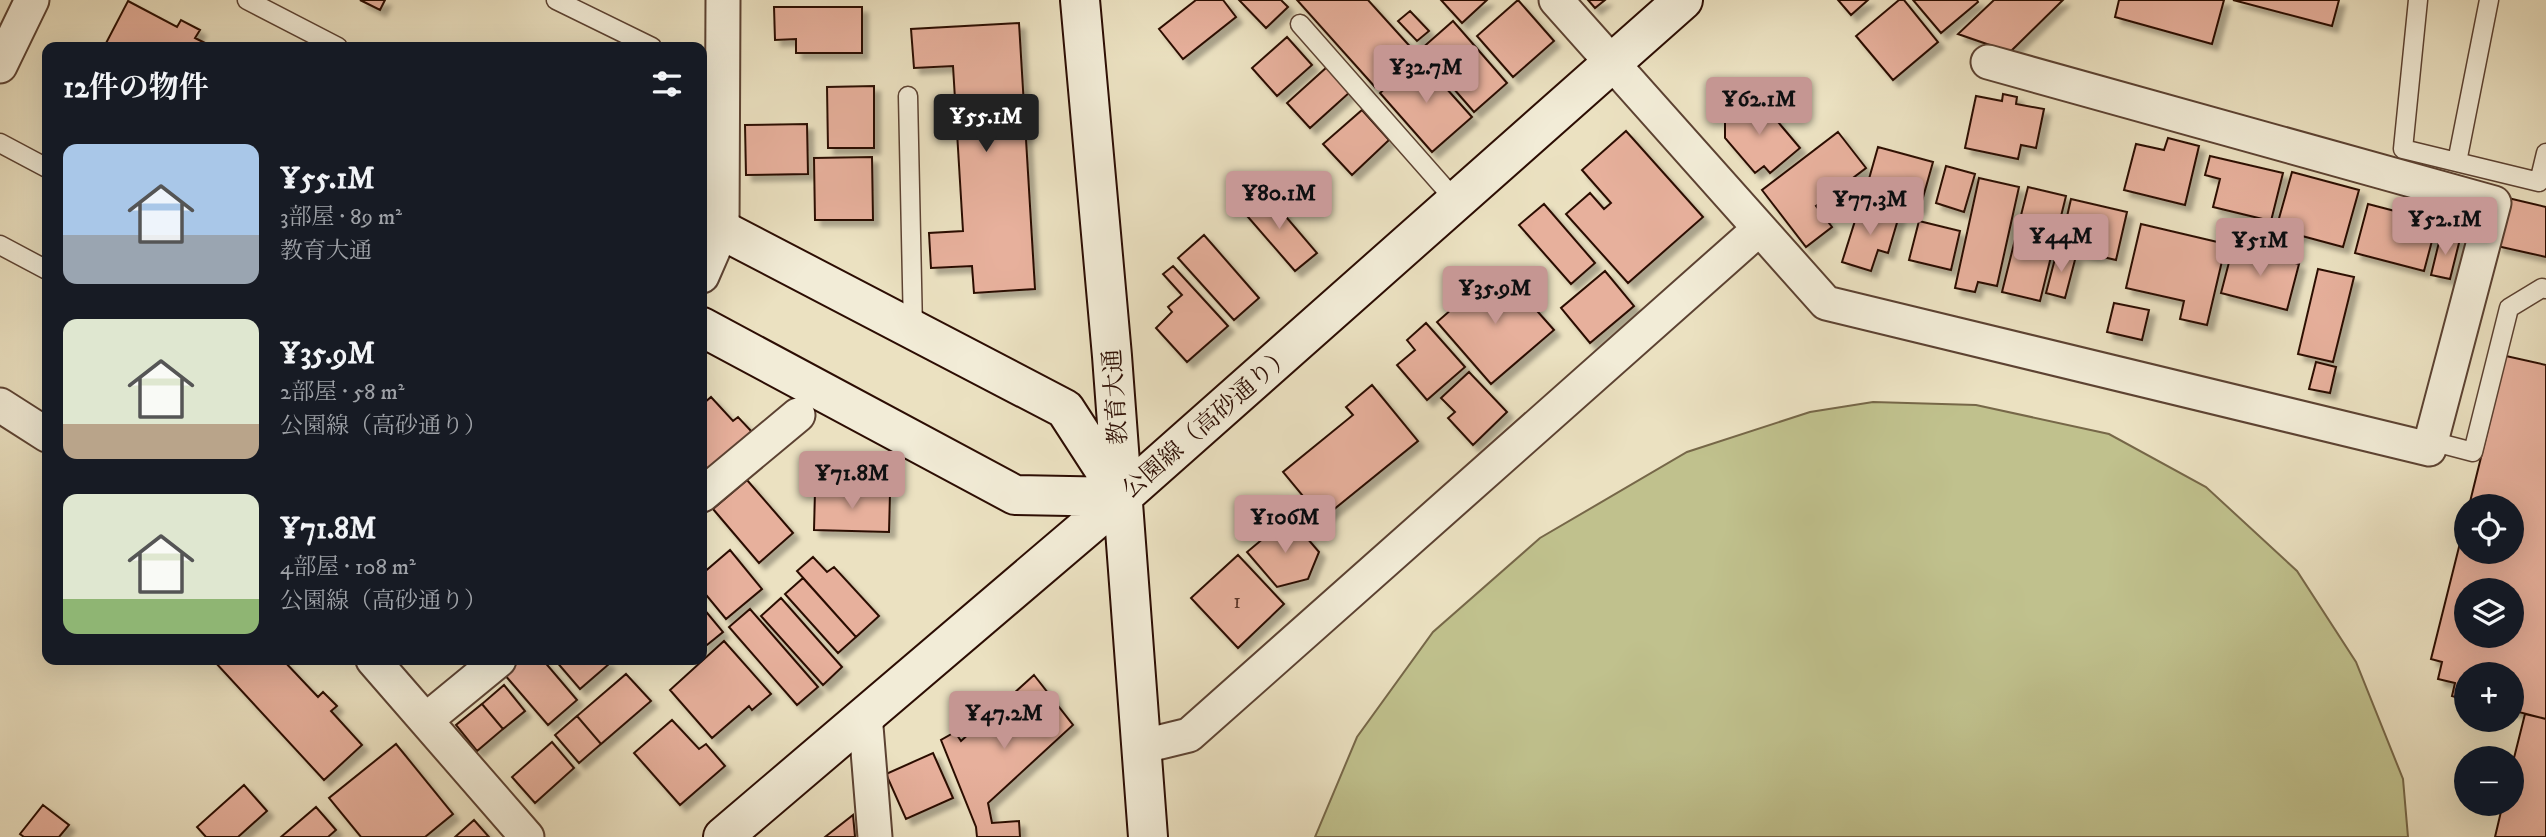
<!DOCTYPE html>
<html lang="ja">
<head>
<meta charset="utf-8">
<style>
	:root { --surface:#171b24; --page:#242831; --text:#f1f3f6; --muted:#9ea1a6; --accent:#c59692 }
	body { margin:0; font-family:"IM FELL DW Pica","Noto Serif JP",serif; background:var(--page); color:var(--text); height:100vh; display:flex; flex-direction:column; font-size:26px; white-space:nowrap }
	* { box-sizing:border-box; margin:0 }
	p { font-size:23px; color:var(--muted) }
	.icon { flex:none; width:38px; height:38px; fill:none; stroke:currentColor; stroke-width:2; stroke-linecap:round; stroke-linejoin:round }
	.map { position:relative; flex:1; overflow:hidden }
	.side { position:absolute; left:42px; top:42px; width:665px; height:623px; display:flex; flex-direction:column; background:var(--surface); border-radius:14px; box-shadow:0 7px 28px #0002 }
	.side>* { flex:none }
	.fabs { position:absolute; left:2454px; top:494px; display:grid; gap:14px }
	.fabs a { display:grid; place-items:center; width:70px; height:70px; border-radius:50%; background:var(--surface); box-shadow:0 7px 28px #0002; font-size:35px }
	.price { position:absolute; translate:-50% -60px; padding:0 16px; border-radius:7px; background:var(--accent); color:#111; font-size:23px; line-height:46px; filter:drop-shadow(0 2px 4px #0008) }
	.price::after { content:''; position:absolute; left:50%; top:42px; width:21px; height:16px; margin-left:-10px; background:inherit; clip-path:polygon(0 0,100% 0,50% 100%) }
	.price.current { background:#222; color:#fff }
	ul { padding:0; list-style:none }
	li { display:flex; align-items:center; gap:21px; height:175px; padding:0 21px }
	li span { display:grid; place-items:center; flex:none; width:196px; height:140px; border-radius:14px; color:#555 }
	li>.icon { margin-inline-start:auto }
	span .icon { width:84px; height:84px; fill:#fffc; stroke-width:1 }
	li b { font-size:30px }
	h2 { display:flex; justify-content:space-between; align-items:center; height:84px; padding:0 21px; font-size:30px }
	.map>svg:first-child { display:block }
	.green { fill:#c0c18d; stroke:#766748; stroke-width:2 }
	.building { fill:#e7b09c; stroke:#2c0d03; stroke-width:2; fill-rule:evenodd; filter:url(#shadow) }
	.lines { fill:none; stroke-linecap:round; stroke-linejoin:round }
	.lane-casing { stroke:#5c4232; stroke-width:21 }
	.street-casing { stroke:#5c4232; stroke-width:37 }
	.secondary-casing { stroke:#2c0d03; stroke-width:42 }
	.lane { stroke:#f2ecd7; stroke-width:18 }
	.street { stroke:#f2ecd7; stroke-width:33 }
	.secondary { stroke:#f2ecd7; stroke-width:38 }
	.labels { text-anchor:middle; stroke-width:7; stroke-linejoin:round; paint-order:stroke }
	.number-label { font-size:21px; fill:#5b3629 }
	.street-label { font-size:24px; fill:#2c0d03; stroke:#f2ecd7 }
</style>
</head>
<body>
<div class="map">
<svg width="2546" height="837" viewBox="0 0 2546 837">
	<defs>
		<filter id="shadow"><feDropShadow dx="6" dy="6" stdDeviation="2" flood-color="#0004"/></filter>
	</defs>
	<rect width="100%" height="100%" fill="#ebe1c1"/>
	<filter id="stains"><feTurbulence type="fractalNoise" baseFrequency=".00286" numOctaves="4"/><feColorMatrix values="0 0 0 0 .2 0 0 0 0 .09 0 0 0 0 .02 0 0 0 .5 -.17"/></filter>
	<radialGradient id="worn" r=".72"><stop offset=".6" stop-color="#630" stop-opacity="0"/><stop offset="1" stop-color="#630" stop-opacity=".3"/></radialGradient>
	<!-- green -->
	<path class="green" d="M1873,402L1976,405L2109,434L2206,487L2297,571L2356,662L2403,779L2408,837H1315L1357,737L1433,632L1540,538L1687,452L1810,412Z"/>
	<!-- building -->
	<path class="building" d="M360,0H385L380,10Z
		M1196,0H1223L1236,17L1183,59L1159,29Z
		M1239,0H1281L1288,7L1266,28Z
		M1297,0H1368L1415,52L1375,87Z
		M1441,0H1487L1462,23Z
		M1518,0L1554,41L1513,77L1477,36Z
		M1588,0H1605L1595,8Z
		M1838,0H1868L1851,15Z
		M1899,0H1904L1938,42L1893,80L1856,36Z
		M1913,0H1977L1978,2L1941,33Z
		M1994,0H2063L2010,52L1958,34Z
		M2119,0H2224L2212,44L2115,17Z
		M2233,0H2339L2332,26Z
		M128,1L177,27L181,20L200,30L195,38L213,47H104Z
		M774,7H862V53H796V39L775,40Z
		M1410,11L1429,31L1417,41L1398,21Z
		M1453,21L1507,83L1474,112L1420,50Z
		M1019,23L1035,289L974,293L972,266L931,268L929,233L963,231L953,66L914,68L911,29Z
		M1287,37L1312,65L1277,96L1252,68Z
		M1419,58L1472,117L1432,152L1380,93Z
		M1327,67L1350,92L1310,128L1287,103Z
		M874,86V148H828L827,87Z
		M2003,94L2017,97L2016,104L2044,109L2036,148L2021,145L2018,159L1965,148L1976,96L2002,101Z
		M1756,96L1800,148L1770,173L1764,166L1755,173L1725,138V121Z
		M1362,110L1389,140L1352,175L1323,144Z
		M807,124L808,174L746,175L745,125Z
		M1626,131L1703,217L1628,283L1566,214L1590,193L1604,209L1611,203L1582,170Z
		M1838,132L1866,168L1816,206L1832,227L1806,247L1762,190Z
		M2168,138L2199,146L2185,205L2124,190L2136,144L2164,150Z
		M1878,147L1933,162L1920,208L1865,193Z
		M2210,156L2283,173L2271,221L2213,207L2220,179L2205,175Z
		M872,157L873,220H815L814,158Z
		M1946,166L1975,174L1964,212L1936,203Z
		M2292,172L2359,190L2343,247L2276,229Z
		M1979,178L2019,187L1997,286L1978,282L1975,292L1955,288Z
		M2028,187L2066,196L2040,301L2002,292Z
		M1264,191L1317,253L1295,271L1242,210Z
		M2508,198L2546,207V257L2497,246Z
		M2071,199L2127,212L2116,260L2060,247Z
		M1544,204L1595,263L1571,284L1519,225Z
		M2368,204L2437,222L2424,271L2355,253Z
		M1860,205L1899,216L1888,253L1878,250L1871,271L1842,262Z
		M1919,221L1960,231L1951,270L1909,260Z
		M2141,224L2226,244L2207,325L2180,319L2184,301L2126,288Z
		M2441,234L2460,239L2450,279L2431,275Z
		M1204,235L1259,298L1234,320L1178,258Z
		M2233,247L2299,264L2287,310L2221,293Z
		M2057,251L2076,256L2065,298L2046,293Z
		M1173,266L1228,326L1187,362L1156,328L1172,312L1168,307L1182,295L1163,274Z
		M1499,268L1554,330L1491,384L1437,322Z
		M2318,269L2354,277L2333,362L2298,354Z
		M1605,271L1634,306L1590,343L1561,308Z
		M2114,303L2149,310L2142,340L2107,332Z
		M1426,323L1465,367L1427,400L1397,365L1415,350L1407,340Z
		M2506,356L2546,365V719L2511,710V674H2466V700L2452,696L2455,683L2438,679L2442,662L2431,659L2466,519V551H2511V506H2469ZM2466,590H2511V635H2466Z
		M2316,362L2336,367L2330,393L2309,389Z
		M1469,372L1507,412L1473,445L1448,418L1455,412L1441,398Z
		M1372,385L1418,441L1322,519L1283,472L1353,415L1346,407Z
		M711,397L733,421L738,417L752,432L706,473L702,469V400L704,403Z
		M747,480L793,533L759,563L713,509Z
		M815,491L890,493L889,532L814,530Z
		M1289,517L1319,552L1308,579L1277,587L1247,552Z
		M730,550L762,589L726,619L702,590V574Z
		M1238,555L1284,604L1238,648L1191,598Z
		M813,557L827,572L834,567L879,616L856,637L797,571Z
		M803,578L856,637L838,653L785,594Z
		M781,598L842,667L823,685L761,616Z
		M703,608L723,632L702,649V609Z
		M750,609L818,687L797,705L729,627Z
		M724,641L771,694L752,710L749,706L712,738L670,690Z
		M283,660L318,697L323,692L337,706L331,711L362,745L324,780L214,661Z
		M520,660H543L577,700L548,725L504,674Z
		M555,660H605L609,664L580,689Z
		M626,674L651,701L601,744L577,716Z
		M1034,675L1073,725L988,803L992,823L1019,821L1020,837H977L976,827L941,740L955,732L961,741Z
		M504,685L525,711L503,729L482,704Z
		M482,704L503,729L477,751L456,725Z
		M2525,714L2546,719V837H2495L2503,803H2511V770Z
		M577,716L601,744L579,763L555,735Z
		M672,720L699,749L706,744L725,766L680,805L634,753Z
		M552,742L574,768L535,803L512,777Z
		M396,744L453,814L425,837H361L329,798Z
		M933,753L953,798L906,819L886,774Z
		M244,785L267,811L238,837H206L197,827Z
		M43,805L69,825L59,837H24L20,834Z
		M316,807L336,830L328,837H281Z
		M853,815L855,837H825Z
		M474,820L489,837H455Z"/>
	<g class="lines">
		<!-- lane casing -->
		<g class="lane-casing">
			<path id="lane" d="M247,0L338,47
				M556,0L652,47
				M2418,0L2403,149L2539,182L2546,153
				M1300,24L1456,201
				M908,96L913,329
				M0,143L47,168
				M2457,162L2489,0
				M0,245L47,270
				M2431,441L2473,452L2509,308L2542,288L2546,289"/>
		</g>
		<!-- street casing -->
		<g class="street-casing">
			<path id="street" d="M1556,0L1826,303L2429,449L2494,203L1988,62
				M0,66L32,0
				M702,276L722,230L723,0
				M0,405L47,435
				M702,495L798,415
				M373,660L527,837
				M865,714L875,837
				M426,720L499,660
				M1140,747L1189,735L1759,229"/>
		</g>
		<!-- secondary casing -->
		<g class="secondary-casing">
			<path id="secondary" d="M1080,0L1112,356L1148,837
				M702,327L1015,495L1122,497L1065,409L722,230
				M723,837L1122,497L1683,0"/>
		</g>
		<!-- lane -->
		<use href="#lane" class="lane"/>
		<!-- street -->
		<use href="#street" class="street"/>
		<!-- secondary -->
		<use href="#secondary" class="secondary"/>
	</g>
	<g class="labels">
		<!-- number labels -->
		<g class="number-label">
			<text x="1237" y="608">1</text>
		</g>
		<!-- street labels -->
		<g class="street-label">
			<text transform="translate(1115 397) rotate(-94)" y="8">教育大通</text>
			<text transform="translate(1207 422) rotate(-41)" y="8">公園線（高砂通り）</text>
		</g>
	</g>
	<rect width="100%" height="100%" filter="url(#stains)"/>
	<rect width="100%" height="100%" fill="url(#worn)"/>
</svg>
<div class="fabs">
<a><svg class="icon" aria-label="locate" viewBox="0 0 24 24"><circle cx="12" cy="12" r="6"/><path d="M12 2v4M12 18v4M2 12h4M18 12h4"/></svg></a>
<a><svg class="icon" aria-label="layers" viewBox="0 0 24 24"><path d="M12 4l9 5-9 5-9-5zM3 14l9 5 9-5"/></svg></a>
<a>+</a>
<a>−</a>
</div>
<b class="price" style="left:1426px;top:105px">¥32.7M</b>
<b class="price" style="left:1759px;top:137px">¥62.1M</b>
<b class="price current" style="left:986px;top:154px">¥55.1M</b>
<b class="price" style="left:1279px;top:231px">¥80.1M</b>
<b class="price" style="left:1870px;top:237px">¥77.3M</b>
<b class="price" style="left:2445px;top:257px">¥52.1M</b>
<b class="price" style="left:2061px;top:274px">¥44M</b>
<b class="price" style="left:2260px;top:278px">¥51M</b>
<b class="price" style="left:1495px;top:326px">¥35.9M</b>
<b class="price" style="left:852px;top:511px">¥71.8M</b>
<b class="price" style="left:1285px;top:555px">¥106M</b>
<b class="price" style="left:1004px;top:751px">¥47.2M</b>
<section class="side">
<h2>12件の物件<svg class="icon" aria-label="filters" viewBox="0 0 24 24"><path d="M4 7h16M4 17h16"/><circle cx="9" cy="7" r="2"/><circle cx="15" cy="17" r="2"/></svg></h2>
<ul>
<li><span style="background:linear-gradient(#a9c7e8 65%,#9aa5b1 0)"><svg class="icon" aria-label="home" viewBox="0 0 24 24"><path d="M3 11l9-7 9 7M6 9v11h12V9"/></svg></span><div><b>¥55.1M</b><p>3部屋 · 89 m²</p><p>教育大通</p></div></li>
<li><span style="background:linear-gradient(#dfe7d0 75%,#b9a48a 0)"><svg class="icon" aria-label="home" viewBox="0 0 24 24"><path d="M3 11l9-7 9 7M6 9v11h12V9"/></svg></span><div><b>¥35.9M</b><p>2部屋 · 58 m²</p><p>公園線（高砂通り）</p></div></li>
<li><span style="background:linear-gradient(#dfe7d0 75%,#8fb573 0)"><svg class="icon" aria-label="home" viewBox="0 0 24 24"><path d="M3 11l9-7 9 7M6 9v11h12V9"/></svg></span><div><b>¥71.8M</b><p>4部屋 · 108 m²</p><p>公園線（高砂通り）</p></div></li>
</ul>
</section>
</div>
</body>
</html>
